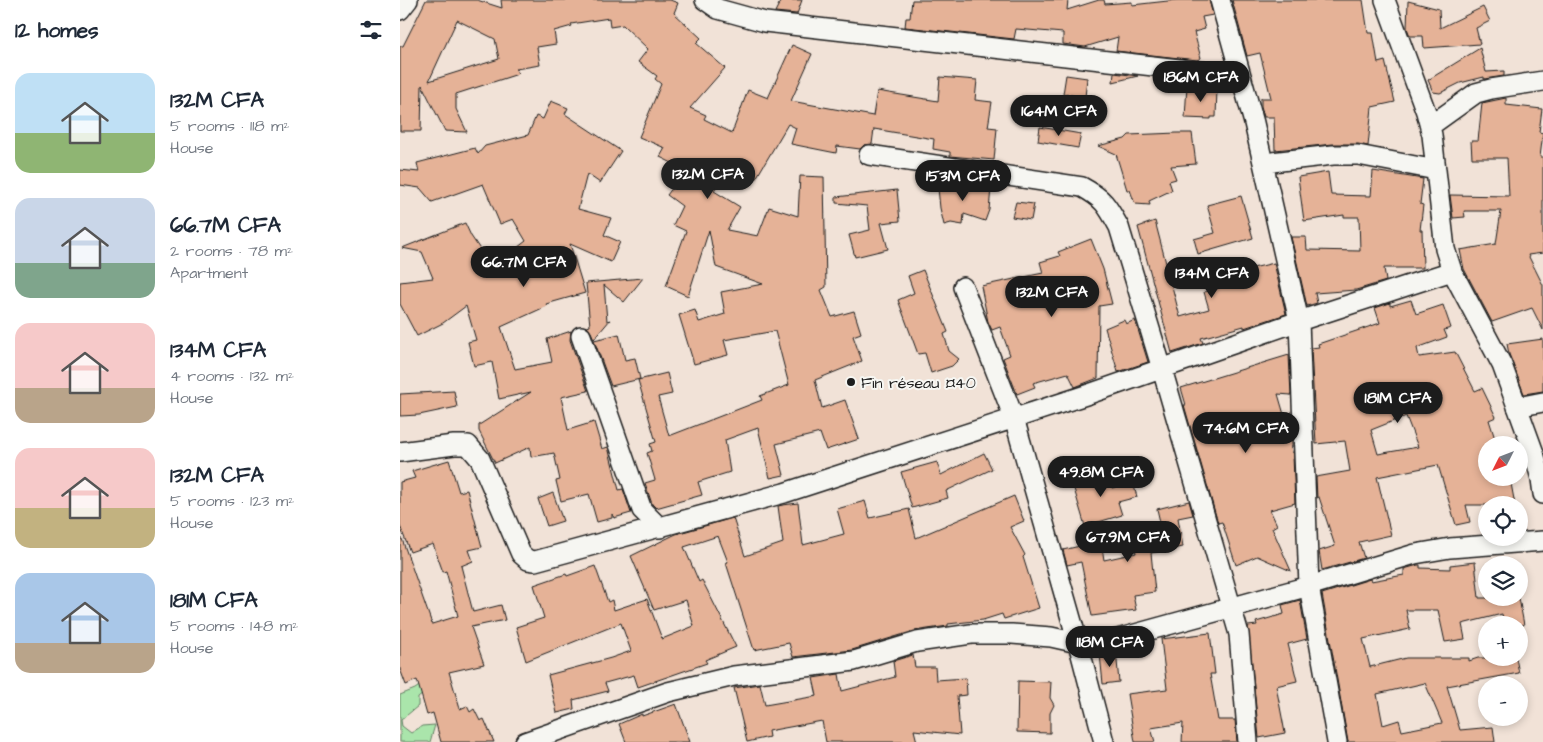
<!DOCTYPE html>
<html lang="en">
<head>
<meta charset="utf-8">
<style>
	:root { --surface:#fff; --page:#f2f2f3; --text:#1f2937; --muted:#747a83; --accent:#1c1c1c }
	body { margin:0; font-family:"Architects Daughter",sans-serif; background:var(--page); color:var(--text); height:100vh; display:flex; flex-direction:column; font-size:19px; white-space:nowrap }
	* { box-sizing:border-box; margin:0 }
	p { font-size:16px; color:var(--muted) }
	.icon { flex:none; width:28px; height:28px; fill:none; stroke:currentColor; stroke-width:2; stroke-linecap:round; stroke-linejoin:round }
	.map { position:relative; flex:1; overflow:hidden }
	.details { display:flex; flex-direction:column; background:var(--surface); width:400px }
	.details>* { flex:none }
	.needle { width:32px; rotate:228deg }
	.tools { position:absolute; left:1078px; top:436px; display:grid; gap:10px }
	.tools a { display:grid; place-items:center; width:50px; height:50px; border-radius:50%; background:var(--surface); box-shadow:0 2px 8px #0003; font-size:25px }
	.price { position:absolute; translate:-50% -42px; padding:0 11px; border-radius:18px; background:var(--accent); color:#fff; font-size:16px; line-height:32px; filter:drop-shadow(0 1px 2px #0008) }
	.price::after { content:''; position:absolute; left:50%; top:30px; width:15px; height:11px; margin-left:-8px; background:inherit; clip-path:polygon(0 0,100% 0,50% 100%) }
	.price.active { background:#222; color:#fff }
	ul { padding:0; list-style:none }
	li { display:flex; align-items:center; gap:15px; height:125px; padding:0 15px }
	li span { display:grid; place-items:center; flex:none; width:140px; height:100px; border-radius:15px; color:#555 }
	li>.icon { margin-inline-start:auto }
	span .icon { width:60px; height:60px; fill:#fffc; stroke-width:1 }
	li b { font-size:21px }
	h2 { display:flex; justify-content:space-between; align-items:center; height:60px; padding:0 15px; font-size:21px }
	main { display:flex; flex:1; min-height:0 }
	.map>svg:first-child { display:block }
	.green { fill:#aae5ab; stroke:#638064 }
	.building { fill:#e5b297; stroke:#1c1c1c; fill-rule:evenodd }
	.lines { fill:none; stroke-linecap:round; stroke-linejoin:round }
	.minor-casing { stroke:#1c1c1c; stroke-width:22 }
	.minor { stroke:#f6f6f2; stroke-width:19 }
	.poi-dot { fill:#1c1c1c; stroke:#f6f6f2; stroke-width:2 }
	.labels { text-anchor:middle; stroke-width:4; stroke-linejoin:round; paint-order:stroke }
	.poi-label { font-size:16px; fill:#1c1c1c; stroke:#f6f6f2; text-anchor:start }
</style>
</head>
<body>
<main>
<section class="details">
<h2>12 homes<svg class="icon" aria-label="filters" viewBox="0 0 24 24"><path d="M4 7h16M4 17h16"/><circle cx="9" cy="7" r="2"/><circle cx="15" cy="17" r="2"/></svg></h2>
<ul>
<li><span style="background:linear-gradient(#bfe0f5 60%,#8fb573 0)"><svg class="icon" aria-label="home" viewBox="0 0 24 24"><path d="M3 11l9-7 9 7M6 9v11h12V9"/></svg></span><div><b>132M CFA</b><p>5 rooms · 118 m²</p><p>House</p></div></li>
<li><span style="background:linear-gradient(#c9d6e8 65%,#7fa58c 0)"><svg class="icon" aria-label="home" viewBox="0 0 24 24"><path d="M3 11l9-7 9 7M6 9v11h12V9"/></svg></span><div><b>66.7M CFA</b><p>2 rooms · 78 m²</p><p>Apartment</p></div></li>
<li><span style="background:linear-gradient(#f6c9c9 65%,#b9a48a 0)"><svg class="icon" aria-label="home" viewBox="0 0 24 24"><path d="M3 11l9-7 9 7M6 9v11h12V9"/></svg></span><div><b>134M CFA</b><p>4 rooms · 132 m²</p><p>House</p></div></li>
<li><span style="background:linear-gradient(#f6c9c9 60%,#c2b280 0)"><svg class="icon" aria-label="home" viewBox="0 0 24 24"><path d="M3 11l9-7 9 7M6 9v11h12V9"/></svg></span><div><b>132M CFA</b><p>5 rooms · 123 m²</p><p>House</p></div></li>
<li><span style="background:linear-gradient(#a9c7e8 70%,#b9a48a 0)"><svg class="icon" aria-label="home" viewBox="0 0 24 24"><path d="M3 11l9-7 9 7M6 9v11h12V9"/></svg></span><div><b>181M CFA</b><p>5 rooms · 148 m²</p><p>House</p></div></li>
</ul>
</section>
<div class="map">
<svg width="1143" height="742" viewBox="0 0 1143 742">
	<rect width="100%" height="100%" fill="#f1e2d7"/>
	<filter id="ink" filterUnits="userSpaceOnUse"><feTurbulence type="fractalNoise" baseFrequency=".02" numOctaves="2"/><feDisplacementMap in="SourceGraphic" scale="10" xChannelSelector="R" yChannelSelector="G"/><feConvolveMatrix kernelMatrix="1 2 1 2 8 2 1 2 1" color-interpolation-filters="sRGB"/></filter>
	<g filter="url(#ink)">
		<!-- green -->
		<path class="green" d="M39,681L18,698V706L1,720L2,726L11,733L22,726L35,725L30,742H0V695L15,689L22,684Z"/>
		<!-- building -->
		<path class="building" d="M26,0H77L102,8L101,0H270L278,3L274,13L301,38L296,43L325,68L290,108L306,115L304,119L332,133L348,90L368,98L392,45L412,54L391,101L473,116L477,91L538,101L540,77L577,80L575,100L592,102L588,127L597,128L594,160L550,156V152L533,149L534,139L474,129L472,144L464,145L460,149L437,146L436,153L391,144L396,128L388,124L355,180L326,167L314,191L340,207L327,230L358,236L369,207L398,216L400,176L424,177L426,287L421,290L432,317L454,311L461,333L453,336L462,361L415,380L422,408L445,400L459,439L426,450L420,433L376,444L384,475L370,478L358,428L325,440L330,472L298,482L302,495L256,508L252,504L245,483L255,480L247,453L252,451L250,444L256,442L238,380L267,373L272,394L258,397L269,436L362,400L360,396L389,385L375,331L324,340L328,355L294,364L279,315L295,310L299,322L325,314L321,292L363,284L316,267L309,230L288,296L266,286L286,231L273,225L282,206L267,195L286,170L260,157L265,148L239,137L261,84L255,79L257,76L238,62L248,49L223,25L210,27L209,18L171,24L172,26L154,31L156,44L137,47L140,65L116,69L118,74L56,94V109L67,132L45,131L22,85L21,131H0V46H3ZM57,20L95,39L99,59L29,81Z
			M381,0H402L397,14L375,12Z
			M512,0H668L667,10L699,0H704L705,4L732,2V5L777,0H809L813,15L802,17L805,29L794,32L801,58L797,60L716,51L718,37L685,47L663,44V33L616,29L614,39L505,27L506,18H510Z
			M832,0H963L968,33H973L978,63L985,61L995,102L972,107L968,146L958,144H933L875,150L874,117H864L861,106V98H871L860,53L847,56Z
			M1008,1L1039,9L1040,28L1083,7L1090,21L1076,28L1080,44L1024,48L1023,36H1010L1007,28Z
			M1080,48L1086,72L1104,71V76L1084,79V77L1060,83L1040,93L1033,92L1028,80Z
			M714,73L738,76L713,82Z
			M666,75L687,78L685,97L663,94Z
			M787,85L817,89L816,117H811V119L785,118Z
			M1106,98V105L1142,109L1139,132L1143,133L1140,157H1143V253L1128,255L1143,285V330L1132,308L1092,322L1064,269L1060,250L1096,244L1101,211H1064L1065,217L1053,218L1050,195L1109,196L1107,158H1072L1071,141H1078L1082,103Z
			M151,101L168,108L165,114L221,151L200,183L187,174L178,209L211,218L204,235L220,242L211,262L170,244L185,293L146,304L147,306L101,327L115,369L152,362L147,339L171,331L170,340L188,391L161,397L168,430L194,422L202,449L208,447L219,490L223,489L231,513L214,518L212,514V518L197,522L189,494L161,501L156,481L160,480L154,453L131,457L130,447L95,463L79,431V425L131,392L99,399L92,362L74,366L68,342L76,340L66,306L43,323L17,336L0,304V282L33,278L22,252L2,248L65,223L71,236L92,267L126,241L113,219L100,224L83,184L32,202L20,188L0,185V170L19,172L17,163L75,148L78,154L85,146L128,135L136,116L143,119Z
			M640,127L681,134L678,148L638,141Z
			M777,133H792L796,164L771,166L776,179L769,181L772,190L749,201L750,205L735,204L730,190H727L716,154L698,146L725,139L729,135Z
			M973,171L1023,179L1020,204L1023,205L1020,230H1022L1023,268H984L986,281L956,290L915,293L917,303L907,306L891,237H906L907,250L960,251L959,217H944V215L904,221L898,177L928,172L931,195L971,196Z
			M550,179L566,181V188H591L589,210L585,221L564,214L563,225L551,223L544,225L540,208L538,188H550Z
			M497,190L500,221L481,223L488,249L455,257L449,235L470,230L467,206L436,203V197Z
			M841,196L853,238L798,254L794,239L815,233L807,205Z
			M616,202L634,204L631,220L612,217Z
			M755,221L780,317L809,309L804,292L832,284L831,281L837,279L836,272L874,263L886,314L844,328V326L801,338L803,343L772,353L738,227Z
			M691,239L703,269L712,304L699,306L698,378L675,387L668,373L633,383L635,387L617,394L603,358L610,355L600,327L592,330L588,322L581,286L643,273L640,262L660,256L658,252Z
			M523,270L548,332L544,334L549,351L559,359L552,366L531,373L525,353L518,354L498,300L514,293L508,276Z
			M243,278L224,302L204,285L207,321L210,320L194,339L191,332L187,327L190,326L186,283Z
			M1011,300L1016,314L1043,305L1051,328L1044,330L1047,337L1017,348L1019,357L1055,352L1075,391L1082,388L1096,417L1089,420L1097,445H1086V478H1110L1115,505H1066L1070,522L1056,525L1038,465L977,477L991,535L959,542L964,558L922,570L919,551L935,546L919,497L917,498L916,477L950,471L945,441L916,444L911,348L919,347L918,344L980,323L975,308L990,303V306ZM1006,416L1018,447L978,454L971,430Z
			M724,320L726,324L735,320L748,362L718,372L705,328Z
			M219,334L225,360L235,358L240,379L211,386L194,340Z
			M1143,339V391L1124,394L1109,354L1107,344Z
			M889,355L891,395L878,394L892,442V447H891L893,456L895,503L870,510L877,525L872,528L891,571L857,556L836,565L822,522L818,523L784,405H786L781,388Z
			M54,391L57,407L19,415L0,416V394Z
			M584,453L592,469L546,491L548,498L512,508L501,472L537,462L541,475Z
			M49,460L59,492L67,490L82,547L69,550L73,561L61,566L73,612L101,605L105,620L71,627L84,664L49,672L60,709L67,706L70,712L74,709L80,721L84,719L94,742H41L33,713L27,715L17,680L6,685L0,669V539H2L32,624L58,616L46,571L43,572L33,544L10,552L0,526V482L15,478L12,471Z
			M708,472L712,488L733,482L737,497L718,502L722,515L685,526L672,482Z
			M153,493L163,521L147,526L138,499Z
			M614,496L624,521L610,527L625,555L623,557L639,608L604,619L602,614L583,620L548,624V626L514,631L452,650L393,657L389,643L354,650L326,563L328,562L318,536L284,547L299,582L302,580L336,647L305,660L307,663L238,687L234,675L205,683L208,691L173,700L174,709L157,713L148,675L211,658L231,651L221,623L126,661L116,627L144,618L134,585L166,574L167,576L195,566L208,602L212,600L214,610L247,599L262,639L294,626L286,600L254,610L231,556L276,534L333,518L345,556L383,543L378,506L383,505L398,503L403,545L444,534L437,509L465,501L470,518L509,509L516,538Z
			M789,501L793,515L778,518L783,547L751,553L755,592L733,595L736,610L692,616L681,562L667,565L663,550L701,541L704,560L736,553L732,530L760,522L757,509Z
			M1075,562L1079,598H1119L1124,625H1104L1102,614L1062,624L1065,639L1045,642L1038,610H1006L1010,629L963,639L970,667L1006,658H1069V661L1078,658H1116L1119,673L1047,686L1060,730L1093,727L1095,742H948L922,594L970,579L971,581L1004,575V569L1018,565H1020V568L1050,569V565ZM1025,683L1042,723L1002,731L999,720L983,725L977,694Z
			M900,600L907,639L888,644L897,681L876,686L885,733L859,738L848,626L857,625L856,622L884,614L882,605Z
			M810,633L815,674H810L818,720H835L837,742H782L783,723L751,728L755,742H735L727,694L767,689L761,639Z
			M716,651L719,682L703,684L700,654Z
			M513,655L515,667H535L536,680L566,678L567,695L557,696L560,735L514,730L517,742H426L422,721L368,731L369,737L347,742L334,688L360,684L365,705L417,696L413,678L439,674L442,691L495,677L493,661Z
			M618,681L651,682L650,698L654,705L650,713V733L617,732Z
			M276,704L290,742H226L219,724L242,714V716Z"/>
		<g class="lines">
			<!-- minor casing -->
			<g class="minor-casing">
				<path id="minor" d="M305,0L318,9L365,22L841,76
					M820,0L854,123L899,321L909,586L937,742
					M985,0L1026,112L1032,135L1045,249L1052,271L1102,365L1134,453L1141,479L1143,494
					M0,10L8,0
					M1030,126L1076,93L1091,89L1143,81
					M469,155L682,187C704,199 707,205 719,227L762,369L839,634L848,742
					M863,163L933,155H958L1036,170
					M563,287L614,418L678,643L704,742
					M181,336L242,510L260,528
					M1117,407L1143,402
					M0,452L54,445H68L80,459L121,554L128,560L135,561L384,493L689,394L899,321L1052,271
					M125,742L268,692L334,676L454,661L517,642L571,634H612L651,637L678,643L694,644L710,641L909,586L1015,554L1050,548L1143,541"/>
			</g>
			<!-- minor -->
			<use href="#minor" class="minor"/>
		</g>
	</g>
	<!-- markers -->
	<circle class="poi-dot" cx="451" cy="382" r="5"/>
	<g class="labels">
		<!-- poi labels -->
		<g class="poi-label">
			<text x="461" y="388">Fin réseau ¤40</text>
		</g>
	</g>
</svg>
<div class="tools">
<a><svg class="needle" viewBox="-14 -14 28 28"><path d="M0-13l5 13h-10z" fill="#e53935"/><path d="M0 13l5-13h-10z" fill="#747a83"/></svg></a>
<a><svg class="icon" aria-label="locate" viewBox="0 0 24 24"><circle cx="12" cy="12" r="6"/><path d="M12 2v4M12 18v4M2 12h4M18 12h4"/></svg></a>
<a><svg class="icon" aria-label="layers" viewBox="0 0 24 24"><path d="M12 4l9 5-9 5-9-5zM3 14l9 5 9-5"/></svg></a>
<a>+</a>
<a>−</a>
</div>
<b class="price" style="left:801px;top:103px">186M CFA</b>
<b class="price" style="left:659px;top:137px">164M CFA</b>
<b class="price active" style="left:308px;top:200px">132M CFA</b>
<b class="price" style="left:563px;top:202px">153M CFA</b>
<b class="price" style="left:124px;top:288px">66.7M CFA</b>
<b class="price" style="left:812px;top:299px">134M CFA</b>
<b class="price" style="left:652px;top:318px">132M CFA</b>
<b class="price" style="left:998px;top:424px">181M CFA</b>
<b class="price" style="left:846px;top:454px">74.6M CFA</b>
<b class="price" style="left:701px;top:498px">49.8M CFA</b>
<b class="price" style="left:728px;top:563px">67.9M CFA</b>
<b class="price" style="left:710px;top:668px">118M CFA</b>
</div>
</main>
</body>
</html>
